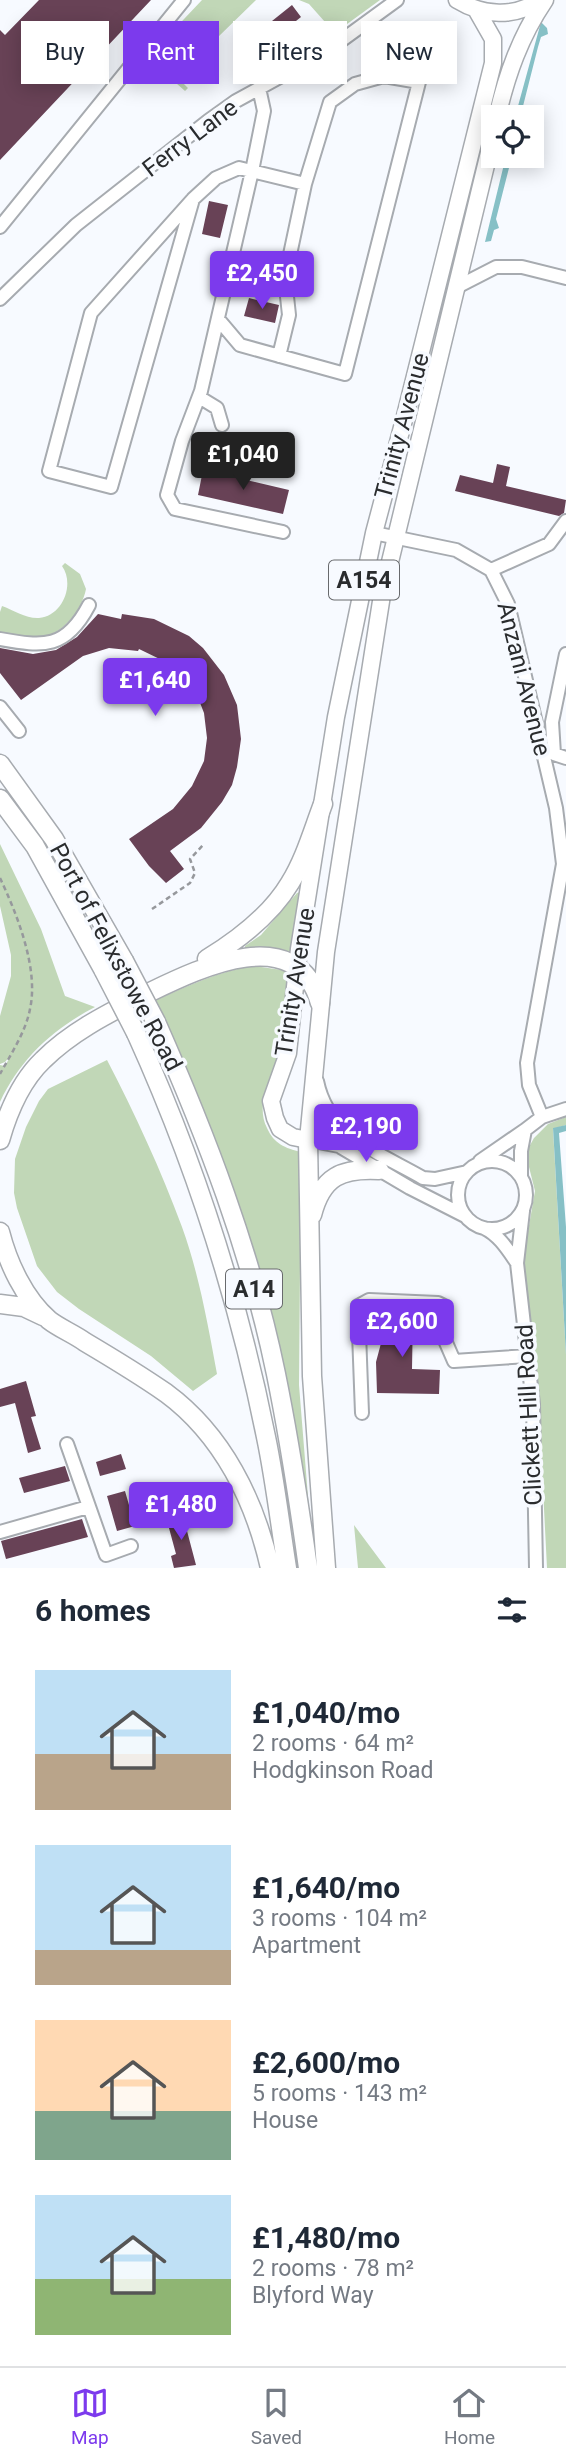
<!DOCTYPE html>
<html lang="en">
<head>
<meta charset="utf-8">
<style>
	:root { --surface:#fff; --page:#f6f6f7; --text:#1f2937; --muted:#747a83; --line:#e0e1e3; --accent:#7c3aed }
	body { margin:0; font-family:Roboto,sans-serif; background:var(--page); color:var(--text); height:100vh; display:flex; flex-direction:column; font-size:26px; white-space:nowrap }
	* { box-sizing:border-box; margin:0 }
	p { font-size:23px; color:var(--muted) }
	.icon { flex:none; width:38px; height:38px; fill:none; stroke:currentColor; stroke-width:2; stroke-linecap:round; stroke-linejoin:round }
	.map { position:relative; height:1568px; overflow:hidden }
	.side { display:flex; flex-direction:column; background:var(--surface); flex:1 }
	.side>* { flex:none }
	.hud { position:absolute; left:21px; top:21px; width:525px; height:63px; display:flex; gap:14px }
	.tools { position:absolute; left:481px; top:105px; display:grid; gap:14px }
	.tools a { display:grid; place-items:center; width:63px; height:63px; border-radius:0px; background:var(--surface); box-shadow:0 4px 18px #0003; font-size:35px }
	.price { position:absolute; translate:-50% -60px; padding:0 16px; border-radius:7px; background:var(--accent); color:#fff; font-size:23px; line-height:46px; filter:drop-shadow(0 2px 4px #0008) }
	.price::after { content:''; position:absolute; left:50%; top:42px; width:21px; height:16px; margin-left:-10px; background:inherit; clip-path:polygon(0 0,100% 0,50% 100%) }
	.price.active { background:#222; color:#fff }
	ul { padding:0; list-style:none }
	li { display:flex; align-items:center; gap:21px; height:175px; padding:0 35px }
	li span { display:grid; place-items:center; flex:none; width:196px; height:140px; border-radius:0px; color:#555 }
	li>.icon { margin-inline-start:auto }
	span .icon { width:84px; height:84px; fill:#fffc; stroke-width:1 }
	li b { font-size:30px }
	h2 { display:flex; justify-content:space-between; align-items:center; height:84px; padding:0 35px; font-size:30px }
	.tag { padding:0 24px; border-radius:0px; background:var(--surface); box-shadow:0 4px 18px #0003; font-size:24px; line-height:63px }
	.tag.active { background:var(--accent); color:#fff }
	.menu { display:flex; justify-content:space-around; align-items:center; height:98px; border-top:2px solid var(--line); background:var(--surface); font-size:19px; color:var(--muted) }
	.menu a { display:grid; justify-items:center; gap:4px }
	.menu .active { color:var(--accent) }
	.map>svg:first-child { display:block }
	.green { fill:#c1d7b7 }
	.water { fill:#86c0c6 }
	.building { fill:#684256 }
	.lines { fill:none; stroke-linecap:round; stroke-linejoin:round }
	.minor-casing { stroke:#a7abb0; stroke-width:16 }
	.major-casing { stroke:#a7abb0; stroke-width:19 }
	.highway-casing { stroke:#a7abb0; stroke-width:21 }
	.path { stroke:#96989c; stroke-width:2.5; stroke-dasharray:5 3.5; stroke-linecap:butt }
	.minor { stroke:#fff; stroke-width:12 }
	.major { stroke:#fff; stroke-width:16 }
	.highway { stroke:#fff; stroke-width:18 }
	.highway-bridge-casing { stroke:#a7abb0; stroke-width:21; stroke-linecap:butt }
	.highway-bridge { stroke:#fff; stroke-width:18 }
	.labels { text-anchor:middle; stroke-width:7; stroke-linejoin:round; paint-order:stroke }
	.shield { fill:#f7faff; stroke:#686a6d; stroke-width:2 }
	.shield-label { font-size:23px; font-weight:bold; fill:#2a2c2e }
	.street-label { font-size:24px; fill:#2a2c2e; stroke:#f7faff }
</style>
</head>
<body>
<div class="map">
<svg width="566" height="1568" viewBox="0 0 566 1568">
	<rect width="100%" height="100%" fill="#f7faff"/>
	<!-- green -->
	<path class="green" d="M202,0H256L177,77L188,88L185,91L158,67L150,55Z
		M299,0H380L321,43L312,35L325,22L309,4Z
		M65,563L80,574L86,589C82,610 62,636 39,637C26,638 12,634 0,633V612L2,606C13,610 27,619 39,618C63,616 75,584 62,566Z
		M0,844L41,929L65,996L95,1007C53,1029 20,1059 0,1102V1065L5,1066L11,1055L5,1062L0,1064V1016L11,976V955L0,906Z
		M303,891L294,958L280,951H245V946L261,935L297,893Z
		M254,966L282,970L293,975C289,999 287,1022 283,1046C277,1073 253,1100 267,1128C274,1144 285,1148 301,1152L299,1385L311,1534L203,1115L156,1000C188,986 218,971 254,966Z
		M107,1060C135,1114 161,1170 182,1227C199,1274 208,1325 217,1374L193,1391L151,1356L79,1309L57,1292L37,1266L17,1208L14,1193L15,1159L26,1127L39,1101L48,1089Z
		M566,1117V1125L553,1129L566,1355V1568H547L538,1390L531,1354L522,1266L535,1191L528,1163L529,1147L534,1138L548,1124Z
		M354,1525L386,1568H358Z"/>
	<!-- water -->
	<path class="water" d="M541,22L547,28L548,34L541,37L538,47L521,114L523,117H515Z
		M506,156H512L496,219L499,228L494,230L491,241L485,242Z
		M566,1125V1131L559,1133L566,1227V1355L553,1128Z"/>
	<!-- building -->
	<path class="building" d="M39,0H151L0,160V30L5,35Z
		M292,5L301,17L276,37L267,25Z
		M410,25L446,34L442,56L405,47Z
		M209,201L228,205L220,238L202,234Z
		M249,298L279,305L275,323L244,316Z
		M497,464L510,467L506,486L566,500L564,513L559,516L455,491L460,475L493,483Z
		M203,470L289,490L283,514L198,495Z
		M98,614L121,619L122,614L154,619L189,636L203,648L224,675L237,705L241,739L237,767L232,785L222,802L201,828L170,851L184,869L166,883L149,866L129,839L173,809L192,786L204,761L207,738L204,713L197,695L180,673L170,664L139,649L138,651L109,648L83,656L21,700L0,673V648L33,654L56,650L77,637Z
		M384,1309L413,1311L412,1369L440,1370L439,1394L377,1393L376,1362L384,1332Z
		M26,1381L36,1416L31,1417L41,1449L28,1453L15,1403L0,1407V1389Z
		M121,1454L126,1469L100,1476L96,1462Z
		M65,1466L70,1481L24,1493L19,1478Z
		M125,1491L135,1526L117,1531L107,1496Z
		M182,1512L196,1565L174,1568L171,1556L176,1554L166,1517Z
		M82,1519L88,1537L6,1559L1,1541Z"/>
	<g class="lines">
		<!-- minor casing -->
		<g class="minor-casing">
			<path id="minor" d="M268,56L279,77
				M259,88L264,111L252,171L201,391L182,441L167,495L175,509L283,532
				M193,199L111,487L49,471L91,313L193,199L216,178L239,168L305,184
				M0,227L184,0
				M457,287L496,267H522L566,278
				M0,299L76,225L208,121L236,101L327,51L397,0
				M218,319L240,345L345,374L419,82L384,76L355,84L330,102L305,184L285,278L289,315L279,356
				M199,397L217,408L222,425
				M374,533L456,550L491,570L508,604L556,808L563,864L527,1063L529,1085L542,1117
				M491,570L549,544L566,521
				M0,639C44,647 66,649 89,605
				M566,654L552,722L554,754L566,758
				M0,707L19,731
				M317,1081C328,1136 378,1152 423,1178L435,1179L467,1172
				M525,1130L542,1117L566,1109
				M308,1140L339,1146L410,1188L465,1216
				M480,1161L525,1130L521,1151V1176
				M458 1195a34 34 0 1 1 68 0a34 34 0 1 1-68 0Z
				M484,1228C499,1235 508,1250 517,1263L523,1211
				M517,1263L533,1404L536,1568
				M362,1413L358,1306L369,1300L438,1303L444,1306V1338L454,1361L528,1356
				M67,1444L106,1555L131,1546
				M0,1532L88,1507"/>
		</g>
		<!-- major casing -->
		<g class="major-casing">
			<path id="major" d="M457,0C483,16 515,18 540,0
				M477,11L493,39V63L405,416L374,533L336,717L299,949L288,1053L271,1101L275,1118L280,1129L293,1137L308,1140L326,952L382,595L494,132
				M497,117C507,74 520,37 545,0"/>
		</g>
		<!-- highway casing -->
		<g class="highway-casing">
			<path id="highway" d="M0,764L54,839L124,961
				M0,799L35,846L104,971
				M207,959C238,940 271,915 290,883C305,859 313,830 323,804
				M156,1022C206,1135 251,1252 276,1374C289,1438 299,1503 308,1568
				M136,1033C195,1163 238,1297 266,1437C275,1480 280,1524 287,1568
				M0,1140C8,1112 21,1081 43,1060C72,1031 109,1013 146,994C196,970 296,919 320,1003
				M308,1140L312,1376L326,1568
				M312,1215C322,1176 342,1168 379,1170
				M0,1232C8,1263 24,1298 49,1320C59,1328 74,1334 85,1342C112,1358 140,1375 166,1393C223,1435 255,1501 270,1568
				M0,1304L24,1307L43,1316"/>
		</g>
		<!-- path -->
		<path class="path" d="M0,878C17,914 39,969 30,1009C26,1031 11,1054 0,1074
			M152,909L190,883L195,873L190,859L204,844"/>
		<!-- minor -->
		<use href="#minor" class="minor"/>
		<!-- major -->
		<use href="#major" class="major"/>
		<!-- highway -->
		<use href="#highway" class="highway"/>
		<!-- highway-bridge casing -->
		<g class="highway-bridge-casing">
			<path id="highway-bridge" d="M124,961L156,1022
				M104,971L136,1033"/>
		</g>
		<!-- highway-bridge -->
		<use href="#highway-bridge" class="highway-bridge"/>
	</g>
	<g class="labels">
		<!-- shield labels -->
		<g class="shield">
			<rect x="329" y="560.5" width="70" height="39" rx="5"/>
			<rect x="226" y="1269.5" width="56" height="39" rx="5"/>
		</g>
		<g class="shield-label">
			<text x="364" y="588">A154</text>
			<text x="254" y="1297">A14</text>
		</g>
		<!-- street labels -->
		<g class="street-label">
			<text transform="translate(190 138) rotate(-37)" y="8">Ferry Lane</text>
			<text transform="translate(402 426) rotate(-75)" y="8">Trinity Avenue</text>
			<text transform="translate(524 679) rotate(76)" y="8">Anzani Avenue</text>
			<text transform="translate(116 957) rotate(62)" y="8">Port of Felixstowe Road</text>
			<text transform="translate(295 982) rotate(-81)" y="8">Trinity Avenue</text>
			<text transform="translate(529 1415) rotate(-93)" y="8">Clickett Hill Road</text>
		</g>
	</g>
</svg>
<div class="tools">
<a><svg class="icon" aria-label="locate" viewBox="0 0 24 24"><circle cx="12" cy="12" r="6"/><path d="M12 2v4M12 18v4M2 12h4M18 12h4"/></svg></a>
</div>
<b class="price" style="left:262px;top:311px">£2,450</b>
<b class="price active" style="left:243px;top:492px">£1,040</b>
<b class="price" style="left:155px;top:718px">£1,640</b>
<b class="price" style="left:366px;top:1164px">£2,190</b>
<b class="price" style="left:402px;top:1359px">£2,600</b>
<b class="price" style="left:181px;top:1542px">£1,480</b>
<div class="hud">
<a class="tag">Buy</a>
<a class="tag active">Rent</a>
<a class="tag">Filters</a>
<a class="tag">New</a>
</div>
</div>
<section class="side">
<h2>6 homes<svg class="icon" aria-label="filters" viewBox="0 0 24 24"><path d="M4 7h16M4 17h16"/><circle cx="9" cy="7" r="2"/><circle cx="15" cy="17" r="2"/></svg></h2>
<ul>
<li><span style="background:linear-gradient(#bfe0f5 60%,#b9a48a 0)"><svg class="icon" aria-label="home" viewBox="0 0 24 24"><path d="M3 11l9-7 9 7M6 9v11h12V9"/></svg></span><div><b>£1,040/mo</b><p>2 rooms · 64 m²</p><p>Hodgkinson Road</p></div></li>
<li><span style="background:linear-gradient(#bfe0f5 75%,#b9a48a 0)"><svg class="icon" aria-label="home" viewBox="0 0 24 24"><path d="M3 11l9-7 9 7M6 9v11h12V9"/></svg></span><div><b>£1,640/mo</b><p>3 rooms · 104 m²</p><p>Apartment</p></div></li>
<li><span style="background:linear-gradient(#ffd9b3 65%,#7fa58c 0)"><svg class="icon" aria-label="home" viewBox="0 0 24 24"><path d="M3 11l9-7 9 7M6 9v11h12V9"/></svg></span><div><b>£2,600/mo</b><p>5 rooms · 143 m²</p><p>House</p></div></li>
<li><span style="background:linear-gradient(#bfe0f5 60%,#8fb573 0)"><svg class="icon" aria-label="home" viewBox="0 0 24 24"><path d="M3 11l9-7 9 7M6 9v11h12V9"/></svg></span><div><b>£1,480/mo</b><p>2 rooms · 78 m²</p><p>Blyford Way</p></div></li>
</ul>
</section>
<nav class="menu">
<a class="active"><svg class="icon" aria-label="map" viewBox="0 0 24 24"><path d="M3 6l6-2 6 2 6-2v14l-6 2-6-2-6 2zM9 4v14M15 6v14"/></svg>Map</a>
<a><svg class="icon" aria-label="saved" viewBox="0 0 24 24"><path d="M7 4h10v16l-5-4-5 4z"/></svg>Saved</a>
<a><svg class="icon" aria-label="home" viewBox="0 0 24 24"><path d="M3 11l9-7 9 7M6 9v11h12V9"/></svg>Home</a>
</nav>
</body>
</html>
